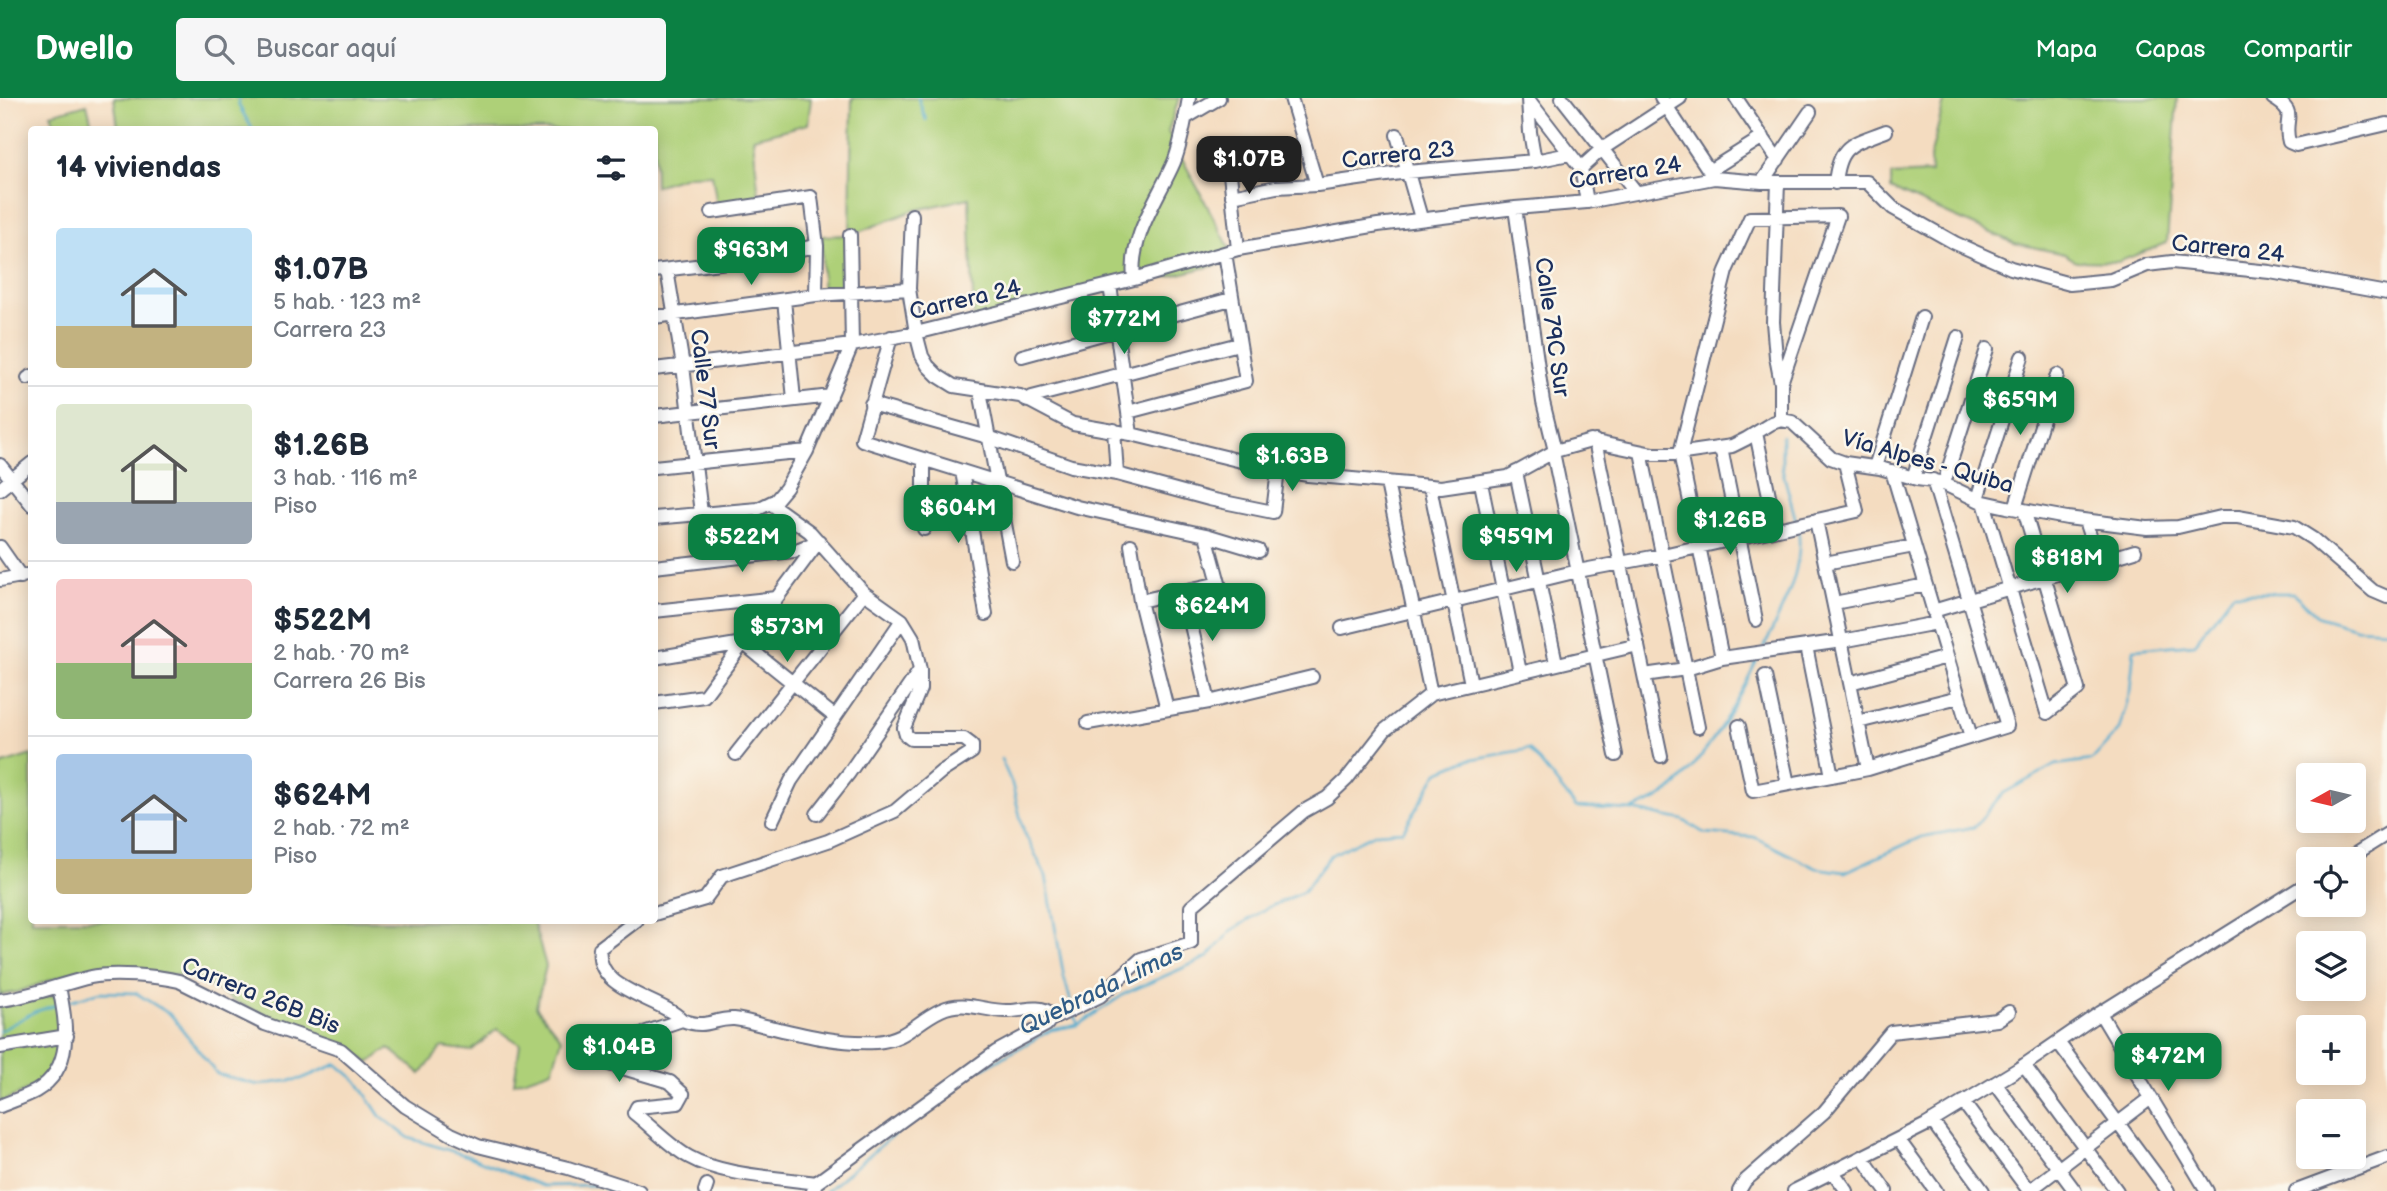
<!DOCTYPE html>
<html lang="es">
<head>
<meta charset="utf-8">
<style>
	:root { --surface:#fff; --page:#f6f6f7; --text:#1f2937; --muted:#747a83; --line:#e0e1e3; --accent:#0b8043 }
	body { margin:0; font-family:"Balsamiq Sans",sans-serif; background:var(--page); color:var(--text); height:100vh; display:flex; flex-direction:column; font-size:26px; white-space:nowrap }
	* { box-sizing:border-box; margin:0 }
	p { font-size:23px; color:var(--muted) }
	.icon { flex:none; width:38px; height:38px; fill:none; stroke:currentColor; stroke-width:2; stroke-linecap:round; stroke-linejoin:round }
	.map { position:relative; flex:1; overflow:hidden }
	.details { position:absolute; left:28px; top:28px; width:630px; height:798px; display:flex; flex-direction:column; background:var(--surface); border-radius:7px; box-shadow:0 4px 18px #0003 }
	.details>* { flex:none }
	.needle { width:46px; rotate:262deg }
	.tools { position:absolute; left:2296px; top:665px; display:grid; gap:14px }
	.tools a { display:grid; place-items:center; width:70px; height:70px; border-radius:7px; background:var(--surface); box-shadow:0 4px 18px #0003; font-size:35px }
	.price { position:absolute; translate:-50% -60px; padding:0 16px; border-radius:14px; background:var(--accent); color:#fff; font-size:23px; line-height:46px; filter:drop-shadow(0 2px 4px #0008) }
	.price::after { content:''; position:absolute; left:50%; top:42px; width:21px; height:16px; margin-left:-10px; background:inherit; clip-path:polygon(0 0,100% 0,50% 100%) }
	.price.on { background:#222; color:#fff }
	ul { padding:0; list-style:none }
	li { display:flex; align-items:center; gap:21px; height:175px; padding:0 28px }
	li+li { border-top:2px solid var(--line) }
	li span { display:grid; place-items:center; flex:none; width:196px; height:140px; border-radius:7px; color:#555 }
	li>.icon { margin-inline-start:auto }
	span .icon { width:84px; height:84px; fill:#fffc; stroke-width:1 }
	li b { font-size:30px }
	h2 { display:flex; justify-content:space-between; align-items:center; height:84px; padding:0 28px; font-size:30px }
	header { display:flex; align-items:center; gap:42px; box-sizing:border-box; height:98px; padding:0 35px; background:var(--accent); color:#fff }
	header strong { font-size:33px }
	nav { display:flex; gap:38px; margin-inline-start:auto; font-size:24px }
	.search { width:490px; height:63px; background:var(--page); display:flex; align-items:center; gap:18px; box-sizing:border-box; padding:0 24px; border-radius:7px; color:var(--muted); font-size:26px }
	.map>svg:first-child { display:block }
	.green { fill:#aed078; stroke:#64806b; stroke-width:2 }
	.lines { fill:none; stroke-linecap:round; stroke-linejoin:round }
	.stream { stroke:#51accf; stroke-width:2.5 }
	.minor-casing { stroke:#676c80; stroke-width:16 }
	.minor { stroke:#fff; stroke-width:12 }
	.labels { text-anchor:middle; stroke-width:5; stroke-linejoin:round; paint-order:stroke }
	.street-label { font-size:23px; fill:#1b2f5e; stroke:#fbf7ec }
	.water-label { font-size:24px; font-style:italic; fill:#2e5b86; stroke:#fbf7ec }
</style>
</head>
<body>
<header>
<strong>Dwello</strong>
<div class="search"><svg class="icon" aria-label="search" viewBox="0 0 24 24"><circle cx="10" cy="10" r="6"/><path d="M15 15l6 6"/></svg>Buscar aquí</div>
<nav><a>Mapa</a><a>Capas</a><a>Compartir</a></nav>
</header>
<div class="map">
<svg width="2387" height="1093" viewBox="0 0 2387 1093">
	<rect width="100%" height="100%" fill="#fbf7ec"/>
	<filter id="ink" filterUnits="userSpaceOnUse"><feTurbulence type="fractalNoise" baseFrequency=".0143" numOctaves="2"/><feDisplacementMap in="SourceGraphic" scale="14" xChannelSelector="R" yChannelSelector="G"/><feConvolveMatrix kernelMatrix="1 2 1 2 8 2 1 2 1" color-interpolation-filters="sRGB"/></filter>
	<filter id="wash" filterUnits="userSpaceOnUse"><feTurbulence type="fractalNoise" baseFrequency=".00686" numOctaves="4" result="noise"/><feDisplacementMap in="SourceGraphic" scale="28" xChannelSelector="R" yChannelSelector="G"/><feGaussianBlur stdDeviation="1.57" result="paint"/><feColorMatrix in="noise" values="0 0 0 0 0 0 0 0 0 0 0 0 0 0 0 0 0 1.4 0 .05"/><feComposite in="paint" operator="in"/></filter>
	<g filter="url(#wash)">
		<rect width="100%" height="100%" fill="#f4dcc0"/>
		<!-- green -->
		<path class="green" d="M114,0H811L808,26L753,40L759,100L717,108L712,76L689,77L655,88L654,32H107L118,29Z
			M852,0H1179L1168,34L1229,149L1234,163L974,224L969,100L912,113L851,137L850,191L822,192V138L850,137Z
			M1945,0H2177L2167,145L2118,164L2076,163L2064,156L2014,145L1891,91V77L1931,75L1930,60Z
			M87,6L93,31H57L51,16Z
			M31,657L32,822L533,823L546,868L536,909L562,941L552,972L514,985L520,946L497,931L471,953L442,949L421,976L389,950L369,965L350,950L240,906L193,878L80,871L18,894L0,897V667Z
			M56,897C62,932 68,963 35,987C26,995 11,999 0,1004V905Z"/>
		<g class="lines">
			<!-- stream -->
			<path class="stream" d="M238,0L239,8L253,32
				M918,0L926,22
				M1782,338V370L1796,423
				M1764,549C1781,513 1805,471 1798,430
				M1001,661L1012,686L1024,734L1046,778L1064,879L1072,908
				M1634,711C1643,707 1655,703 1664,697C1700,672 1740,599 1759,558
				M69,903L100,894L136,895L171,917L217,976L258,987L301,981L337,966L357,983L380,1018L409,1040L468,1058L542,1088L600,1087L609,1093
				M1074,915L1078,927
				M0,933L34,914L56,907
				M984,970L1051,932L1078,927L1126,895L1208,859L1231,833L1265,811L1303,794L1331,757L1376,735L1403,733L1438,674L1467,662L1529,651L1576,709L1632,712L1683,722L1704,735L1754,739L1816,770L1845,774L1921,739L1974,729L2002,696L2055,667L2092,662L2119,632L2130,594L2134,551L2194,546L2233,495H2293L2319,519L2356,530L2387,532
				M826,1093L908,1025"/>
		</g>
	</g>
	<g filter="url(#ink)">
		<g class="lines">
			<!-- minor casing -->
			<g class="minor-casing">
				<path id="minor" d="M1291,0L1317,87
					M1562,0L1636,94
					M1661,0L1714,80
					M1736,0L1778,62
					M2273,0C2300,16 2282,20 2289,44L2296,47L2387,26
					M1528,1L1581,70L1587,104
					M1528,1L1530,34L1535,63
					M1185,20L1219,0
					M1397,37L1421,120
					M1227,48L1238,151
					M1581,70L1602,51L1680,0
					M1709,73L1763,39
					M1762,84L1810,14
					M1778,84L1773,224L1776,259L1781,285V322
					M1835,85C1839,45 1853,46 1886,33
					M1232,98L1276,89L1317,87L1407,74L1535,63L1569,56
					M1515,110L1543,304L1555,353
					M712,114L811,99L817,148L816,197
					M912,117L909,191L916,235L922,258L928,268L938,278L954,288L1020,298L1073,326L1131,336L1278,372L1308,377L1441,389L1508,379L1555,353L1591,343L1653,356H1677L1732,348L1746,341L1772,325L1781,322L1792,324L1831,360L1845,365L1880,370L1917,381L1940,384L1980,403L2007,409L2067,420L2147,430L2178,429L2221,419H2238L2294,429L2313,441L2373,493L2387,499
					M667,172L683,268L701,415
					M654,173L720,165L817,148
					M1134,181C1129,139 1158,101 1174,64C1182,44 1185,21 1189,0
					M1110,187L1131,336
					M784,202L794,301
					M654,219L816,197L909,191
					M891,239L862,342L1077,409L1206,437L1219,485L1140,503
					M1022,258L1231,201
					M654,271L852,247L916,235L1134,181L1238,151L1378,127L1515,110L1587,104L1714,80L1762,84H1867L1893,110L1955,145L2011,170L2070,186L2111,182L2147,167L2172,164L2270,174L2387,195
					M28,280L32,278
					M980,293L1012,463
					M1028,303L1032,299L1239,246
					M871,306L988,339L1071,368L1117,376L1209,401L1273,414L1278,372
					M1128,314L1246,283L1225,155
					M654,318L831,298
					M1114,332L1117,376
					M1756,335L1776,431
					M1595,343L1661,658
					M1721,350L1756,522
					M1553,354L1616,657
					M1641,354L1698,629
					M924,361V431
					M0,367L32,407
					M654,369L807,353
					M1875,369L1922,219
					M962,373L986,516
					M1892,373L1971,639
					M1516,374L1556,565
					M1913,380L1958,239
					M1387,385L1431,596
					M1481,385L1520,574
					M1944,385L1987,251
					M1430,389L1471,586
					M0,391L32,365
					M1977,401L2022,259
					M1984,404L2047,615L2078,591L2024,412
					M2015,410L2057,277
					M654,420L758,411L776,402L786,390L807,353L852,247L850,137
					M1816,422L1868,671
					M2085,423L2099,464
					M1206,437L1259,453
					M1131,447L1140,503L1167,611
					M0,449L21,479
					M1825,465L1914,448
					M654,469L794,453L819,443
					M0,482L32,476
					M1183,493L1209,604
					M1834,505L1926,487
					M654,513L776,500
					M1933,513L2135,453
					M1342,530L1578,473L1663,457L1857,413L1845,365
					M1806,548L1832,678
					M654,560L743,545L834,618
					M1722,560L1680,355L1726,173L1750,120L1838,118L1781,285
					M1644,577L1686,571L1722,560L1842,543L1937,525
					M1765,578L1788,686
					M1850,585L1947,559
					M654,605L704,598L819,443
					M1858,624L1959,599
					M1088,625L1209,604L1312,579
					M1739,628L1753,693L1868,671L2007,628L1933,382
					M736,656L864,495
					M817,716L849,675L920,572
					M772,723L791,683L902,522
					M2347,761L2387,736
					M654,816L705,801L722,778L828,743L895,713L941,674L972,654V647L964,641H911L906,637L904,630L920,591V572L913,540L902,522L864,495L810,434L771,406
					M637,822L600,850C594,893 660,899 682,922L608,947L602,957L609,966L670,984L683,996L678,1005L637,1009L634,1015C652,1029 669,1048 689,1059C723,1078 777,1079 816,1085
					M0,902C31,899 60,886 91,879C111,874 158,878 179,883L265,926L341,952L405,1008L451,1036L478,1048L568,1070L639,1093
					M2100,915L2207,1093
					M682,922C708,932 712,920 734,921C746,922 758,927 770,929C804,937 840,946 876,944C908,941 915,924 941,912C965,901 985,914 1009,913C1023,913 1039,906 1050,915V922L1046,927L996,954L816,1085L813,1093
					M1050,922L1100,898L1141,861L1191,845V809L1304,713L1327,700L1346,682L1385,632L1431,596L1638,547
					M2058,944L2168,1093
					M0,949L67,938
					M2024,967L2117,1093
					M1995,985L2075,1093
					M1963,1004L2029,1093
					M0,1008C12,1003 25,999 36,993C75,969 66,926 59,888
					M1932,1023L1983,1093
					M1898,1041L1936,1093
					M1862,1059L1886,1093
					M1833,1074L1847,1093
					M705,1093L707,1087
					M1739,1093L1745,1083L1824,1014L1891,934L1997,922L2009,914
					M1794,1093L1926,1027L2020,970L2100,915L2308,785
					M2029,1093L2151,1000
					M2296,1093L2387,1059"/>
			</g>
			<!-- minor -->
			<use href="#minor" class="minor"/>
		</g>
	</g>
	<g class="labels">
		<!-- street labels -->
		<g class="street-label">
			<text transform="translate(1398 56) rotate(-6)" y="8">Carrera 23</text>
			<text transform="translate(1625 74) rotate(-9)" y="8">Carrera 24</text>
			<text transform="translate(2228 150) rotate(6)" y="8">Carrera 24</text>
			<text transform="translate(965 201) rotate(-13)" y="8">Carrera 24</text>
			<text transform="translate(1553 229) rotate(82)" y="8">Calle 79C Sur</text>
			<text transform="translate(706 291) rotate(83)" y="8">Calle 77 Sur</text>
			<text transform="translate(1928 363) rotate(16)" y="8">Vía Alpes - Quiba</text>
			<text transform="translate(261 897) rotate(22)" y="8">Carrera 26B Bis</text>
		</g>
		<!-- water labels -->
		<g class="water-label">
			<text transform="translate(1101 891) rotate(-26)" y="8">Quebrada Limas</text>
		</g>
	</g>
</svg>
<div class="tools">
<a><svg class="needle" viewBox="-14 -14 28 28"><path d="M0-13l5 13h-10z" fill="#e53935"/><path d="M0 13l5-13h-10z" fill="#747a83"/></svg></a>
<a><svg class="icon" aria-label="locate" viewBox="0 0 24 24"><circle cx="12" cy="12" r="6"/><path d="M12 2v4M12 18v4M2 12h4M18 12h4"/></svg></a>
<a><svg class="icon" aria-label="layers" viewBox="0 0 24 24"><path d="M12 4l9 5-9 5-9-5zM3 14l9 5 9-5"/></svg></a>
<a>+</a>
<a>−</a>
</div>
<b class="price on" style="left:1249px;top:98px">$1.07B</b>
<b class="price" style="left:751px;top:189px">$963M</b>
<b class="price" style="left:1124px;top:258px">$772M</b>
<b class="price" style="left:2020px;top:339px">$659M</b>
<b class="price" style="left:1292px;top:395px">$1.63B</b>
<b class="price" style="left:958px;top:447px">$604M</b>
<b class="price" style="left:1730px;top:459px">$1.26B</b>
<b class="price" style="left:742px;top:476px">$522M</b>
<b class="price" style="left:1516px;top:476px">$959M</b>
<b class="price" style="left:2067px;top:497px">$818M</b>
<b class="price" style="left:1212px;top:545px">$624M</b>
<b class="price" style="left:787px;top:566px">$573M</b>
<b class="price" style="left:619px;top:986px">$1.04B</b>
<b class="price" style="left:2168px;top:995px">$472M</b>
<section class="details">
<h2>14 viviendas<svg class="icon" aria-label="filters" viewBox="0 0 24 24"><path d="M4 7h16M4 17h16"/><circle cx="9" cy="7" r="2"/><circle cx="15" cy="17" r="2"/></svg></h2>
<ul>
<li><span style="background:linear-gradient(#bfe0f5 70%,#c2b280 0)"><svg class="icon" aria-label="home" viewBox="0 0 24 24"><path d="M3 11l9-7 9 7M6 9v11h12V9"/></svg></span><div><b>$1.07B</b><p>5 hab. · 123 m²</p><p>Carrera 23</p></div></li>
<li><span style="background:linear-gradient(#dfe7d0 70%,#9aa5b1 0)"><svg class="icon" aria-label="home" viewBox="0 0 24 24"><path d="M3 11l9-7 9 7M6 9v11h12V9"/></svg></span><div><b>$1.26B</b><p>3 hab. · 116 m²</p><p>Piso</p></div></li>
<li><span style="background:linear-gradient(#f6c9c9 60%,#8fb573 0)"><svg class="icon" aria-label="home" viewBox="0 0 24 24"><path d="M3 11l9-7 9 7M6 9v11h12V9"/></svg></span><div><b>$522M</b><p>2 hab. · 70 m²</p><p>Carrera 26 Bis</p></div></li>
<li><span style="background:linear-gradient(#a9c7e8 75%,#c2b280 0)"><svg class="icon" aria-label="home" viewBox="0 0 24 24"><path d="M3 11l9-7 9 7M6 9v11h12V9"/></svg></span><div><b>$624M</b><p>2 hab. · 72 m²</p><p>Piso</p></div></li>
</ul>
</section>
</div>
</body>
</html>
